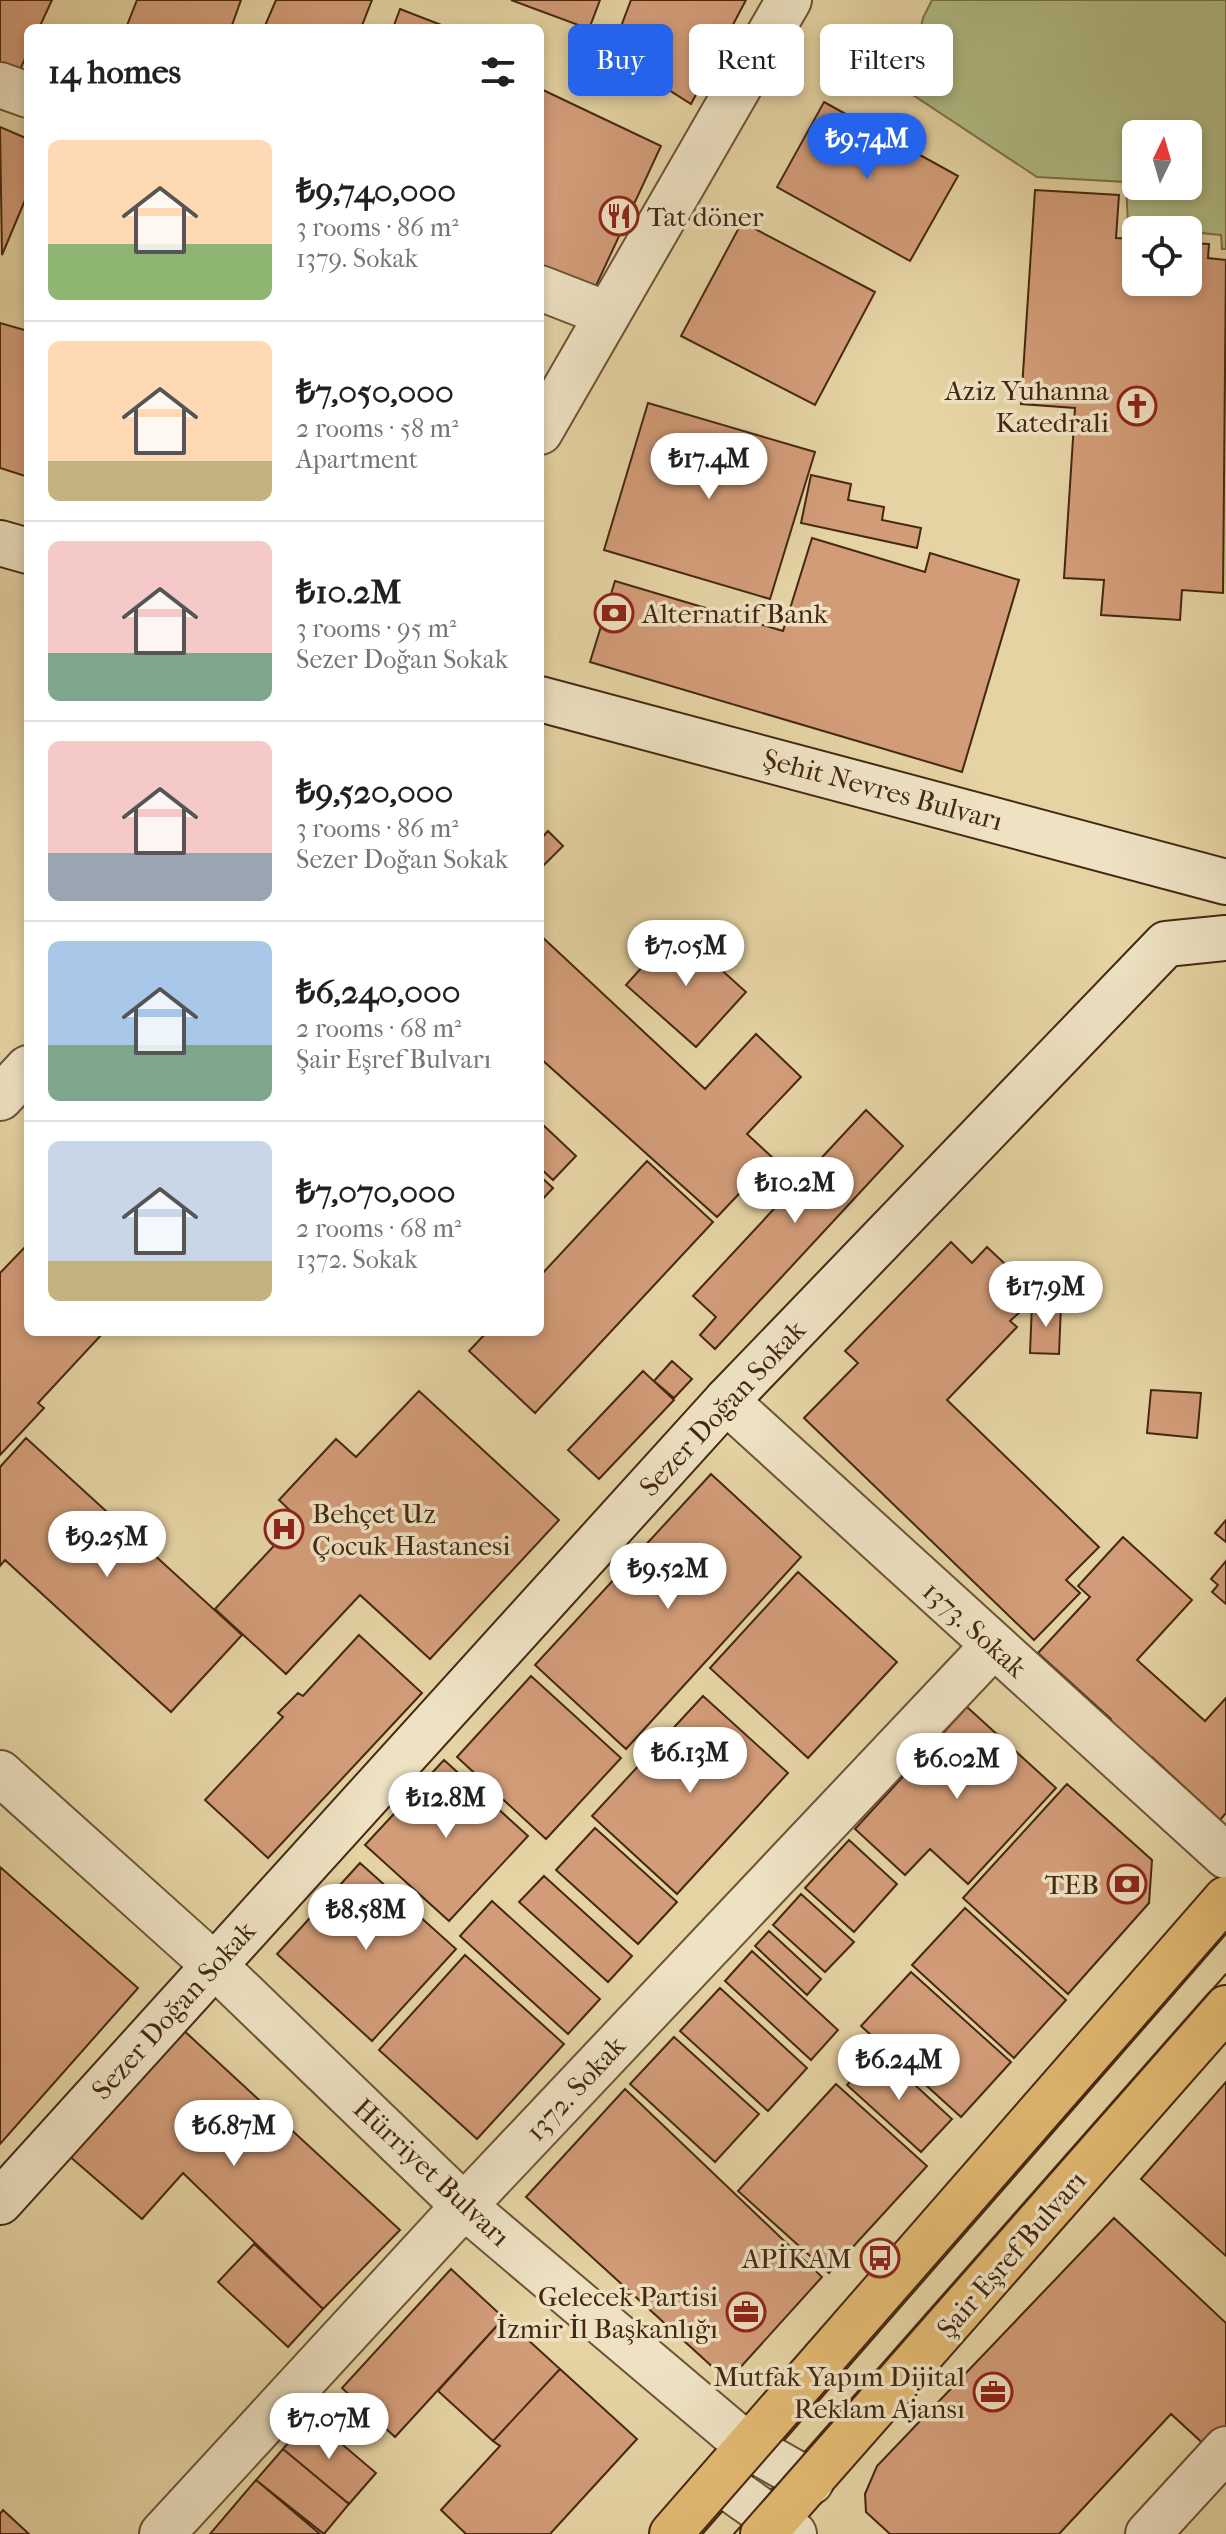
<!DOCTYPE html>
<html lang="en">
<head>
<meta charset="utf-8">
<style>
	:root { --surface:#fff; --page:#f2f2f2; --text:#202124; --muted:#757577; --line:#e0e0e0; --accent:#2563eb }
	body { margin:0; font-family:"IM FELL French Canon",serif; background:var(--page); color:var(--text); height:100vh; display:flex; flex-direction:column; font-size:30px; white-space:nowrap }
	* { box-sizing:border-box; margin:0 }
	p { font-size:26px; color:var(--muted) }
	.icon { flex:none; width:44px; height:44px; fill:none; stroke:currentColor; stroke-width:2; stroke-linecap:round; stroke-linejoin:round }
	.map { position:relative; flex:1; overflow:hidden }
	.drawer { position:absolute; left:24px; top:24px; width:520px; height:1312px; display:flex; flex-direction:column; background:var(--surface); border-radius:12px; box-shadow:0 4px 12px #0003 }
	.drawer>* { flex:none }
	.hud { position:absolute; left:568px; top:24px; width:538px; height:72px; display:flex; gap:16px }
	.needle { width:52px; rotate:5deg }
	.controls { position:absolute; left:1122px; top:120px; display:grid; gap:16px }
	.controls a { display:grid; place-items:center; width:80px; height:80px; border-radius:12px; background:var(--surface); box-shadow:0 4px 12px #0003; font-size:40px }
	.price { position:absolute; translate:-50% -68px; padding:0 18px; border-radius:28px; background:#fff; color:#222; font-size:26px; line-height:52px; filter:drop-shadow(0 2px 4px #0008) }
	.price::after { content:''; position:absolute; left:50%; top:48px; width:24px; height:18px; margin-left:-12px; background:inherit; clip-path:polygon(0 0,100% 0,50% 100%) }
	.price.current { background:var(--accent); color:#fff }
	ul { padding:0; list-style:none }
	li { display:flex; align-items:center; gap:24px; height:200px; padding:0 24px }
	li+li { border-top:2px solid var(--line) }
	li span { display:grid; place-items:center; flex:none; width:224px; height:160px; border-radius:12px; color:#555 }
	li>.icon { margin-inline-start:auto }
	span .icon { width:96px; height:96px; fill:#fffc; stroke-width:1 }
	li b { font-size:34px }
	h2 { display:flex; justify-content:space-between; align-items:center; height:96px; padding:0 24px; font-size:34px }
	.pill { padding:0 28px; border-radius:12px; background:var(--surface); box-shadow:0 4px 12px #0003; font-size:28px; line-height:72px }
	.pill.current { background:var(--accent); color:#fff }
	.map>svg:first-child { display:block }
	.green { fill:#b2bd87; stroke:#7c724c; stroke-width:2; fill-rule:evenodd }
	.building { fill:#d29c78; stroke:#452812; stroke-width:2 }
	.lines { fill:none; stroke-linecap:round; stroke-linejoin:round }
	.street-casing { stroke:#6d5336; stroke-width:48 }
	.secondary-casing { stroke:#452812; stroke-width:48 }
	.primary-casing { stroke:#452812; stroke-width:48 }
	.street { stroke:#eee2c3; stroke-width:44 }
	.secondary { stroke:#eee2c3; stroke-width:44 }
	.primary { stroke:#e2ba72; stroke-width:44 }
	.tram { stroke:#452812; stroke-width:2 }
	.labels { text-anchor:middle; stroke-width:7; stroke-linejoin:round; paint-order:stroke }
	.poi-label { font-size:28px; fill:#452812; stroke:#eee2c3; text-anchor:end }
	.street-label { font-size:28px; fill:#452812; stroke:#eee2c3 }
</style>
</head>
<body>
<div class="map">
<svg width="1226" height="2534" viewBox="0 0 1226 2534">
	<rect width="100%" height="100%" fill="#e5d3a3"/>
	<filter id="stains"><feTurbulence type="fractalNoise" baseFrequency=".0025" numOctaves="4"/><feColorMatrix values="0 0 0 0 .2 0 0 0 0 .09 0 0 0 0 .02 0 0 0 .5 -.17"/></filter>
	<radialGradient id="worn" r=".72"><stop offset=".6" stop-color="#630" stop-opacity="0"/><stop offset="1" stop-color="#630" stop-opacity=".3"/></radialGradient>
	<!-- green -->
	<path class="green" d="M932,0H1226V249H1222L1221,235L1128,226L1126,182L1037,177L907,91L923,18ZM1136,134H1188V186H1136Z"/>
	<!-- building -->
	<path class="building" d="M0,0H52L39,28H28V52L14,83L0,76Z
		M137,0H241L231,28H126Z
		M276,0H372L361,28H264Z
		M511,0H600L589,29Z
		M631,0H746L691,104L611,53Z
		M400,9L449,28H393Z
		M543,90L661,146L594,290L540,265V98Z
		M824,102L958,176L910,261L777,187Z
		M0,127L28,139V193L2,255Z
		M1035,190L1119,195L1116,238L1136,239V282H1188V243L1209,244L1208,258L1226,260L1223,593L1182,590L1180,620L1101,615L1104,580L1064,578L1075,408L1021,404Z
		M742,222L875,292L815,405L681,336Z
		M0,323L28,331V477L0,468Z
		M648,403L815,452L770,599L604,550Z
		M811,475L851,484L848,500L884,507L882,520L921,528L917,548L801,523Z
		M812,538L925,572L930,553L1019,580L962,772L590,662L615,581L783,631Z
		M548,831L563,846L541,868L540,840Z
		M676,929L746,992L696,1047L626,985Z
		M540,935L705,1089L756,1034L801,1077L747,1134L773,1158L717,1217L540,1058Z
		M866,1110L903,1146L715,1349L700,1335L716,1317L693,1296Z
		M540,1122L576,1156L553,1180L540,1168Z
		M647,1161L713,1222L535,1413L469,1351L487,1332H540V1276Z
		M540,1176L553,1188L540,1202Z
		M951,1242L972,1263L987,1247L1023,1281L1007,1297L1021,1311L1010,1321L1017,1327L947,1400L1099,1547L1066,1580L1080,1593L1034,1640L804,1418L858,1363L845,1351Z
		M28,1244V1332H104L38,1403L44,1408L0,1455V1273Z
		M1032,1304L1061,1305L1059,1354L1030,1353Z
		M672,1361L692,1379L674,1398L654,1381Z
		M643,1371L674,1400L599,1479L568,1450Z
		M1151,1390L1201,1393L1197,1438L1147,1433Z
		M419,1391L559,1520L430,1659L360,1595L286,1674L215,1609L299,1519L279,1500L336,1439L356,1457Z
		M26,1438L242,1635L171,1712L5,1560L0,1566V1467Z
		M711,1474L801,1557L626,1749L535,1665Z
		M1226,1520V1542L1215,1533Z
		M1123,1537L1192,1600L1137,1660L1205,1721L1226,1698V1813L1220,1820L1152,1757L1143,1761L1108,1729L1111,1719L1038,1653L1090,1597L1078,1586Z
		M1226,1561V1604L1212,1592L1218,1585L1211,1579Z
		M798,1572L897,1662L808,1758L710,1668Z
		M359,1635L422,1693L268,1858L205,1800L283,1717L278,1713L298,1693L303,1696Z
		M531,1676L621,1758L546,1839L457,1757Z
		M703,1696L788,1773L677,1894L592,1816Z
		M967,1707L1056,1788L968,1884L930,1849L905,1875L855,1829Z
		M444,1760L528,1836L449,1921L365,1845Z
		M1067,1784L1152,1860L1149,1903L1068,1994L963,1898Z
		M595,1828L677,1902L638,1944L556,1870Z
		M849,1840L897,1884L854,1932L805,1888Z
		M360,1863L456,1949L372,2041L277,1954Z
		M0,1867L138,1988L0,2144Z
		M544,1876L632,1956L608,1982L519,1902Z
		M801,1894L854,1942L825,1972L773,1925Z
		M492,1901L600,1999L568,2034L460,1936Z
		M965,1908L1066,2000L1014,2058L912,1965Z
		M769,1931L821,1979L807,1995L755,1946Z
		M752,1951L838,2030L811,2060L725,1981Z
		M465,1955L564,2044L477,2139L379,2050Z
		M911,1972L1011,2062L961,2117L861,2026Z
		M720,1988L807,2068L768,2111L680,2031Z
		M180,2027L400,2230L323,2309L183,2173L142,2219L68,2155Z
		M674,2037L759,2114L715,2162L630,2084Z
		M878,2051L952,2119L921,2152L847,2085Z
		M1226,2082V2256L1141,2179Z
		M836,2084L927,2166L829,2273L738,2191Z
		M625,2089L822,2277L728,2381L526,2197Z
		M1114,2218L1226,2323V2429L1208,2448L1171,2414L1059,2534H890L866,2512L865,2494L877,2466Z
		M254,2244L323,2309L288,2347L218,2282Z
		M451,2269L504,2318L395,2437L342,2388Z
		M504,2318L560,2369L493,2441L438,2391Z
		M560,2369L637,2439L550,2534H466L441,2510L500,2446L493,2441Z
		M310,2417L376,2473L349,2504L283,2449Z
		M283,2449L349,2504L324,2534L256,2480Z
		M256,2480L320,2534H210Z
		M3,2510L29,2534H0V2514Z"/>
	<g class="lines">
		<!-- street casing -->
		<g class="street-casing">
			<path id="street" d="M0,85L28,95
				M540,288L607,314
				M540,432L789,0
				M0,1098L28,1068
				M726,1401L1226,1856
				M0,1773L214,1965L464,2206L749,2447L811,2482
				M719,2481L794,2534
				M162,2534L464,2206L993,1646
				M1148,2534L1226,2449"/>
		</g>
		<!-- secondary casing -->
		<g class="secondary-casing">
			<path id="secondary" d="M0,543L28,551
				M540,699L1226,882
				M0,2202L726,1401L1166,944L1226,938"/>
		</g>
		<!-- primary casing -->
		<g class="primary-casing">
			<path id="primary" d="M672,2534L1226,1899
				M763,2534L1226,2008"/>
		</g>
		<!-- street -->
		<use href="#street" class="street"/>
		<!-- secondary -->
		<use href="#secondary" class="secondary"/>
		<!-- primary -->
		<use href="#primary" class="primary"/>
		<!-- tram -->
		<path class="tram" d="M700,2534L1226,1932
			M734,2534L1226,1974"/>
	</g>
	<!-- icons -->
	<defs>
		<g id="restaurant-ring" transform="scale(2)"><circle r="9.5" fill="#eee2c3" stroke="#8f2418" stroke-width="1.5"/><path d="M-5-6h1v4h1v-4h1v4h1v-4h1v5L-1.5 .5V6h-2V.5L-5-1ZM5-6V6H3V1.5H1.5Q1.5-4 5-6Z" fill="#8f2418"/></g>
		<g id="church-ring" transform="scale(2)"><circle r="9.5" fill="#eee2c3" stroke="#8f2418" stroke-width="1.5"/><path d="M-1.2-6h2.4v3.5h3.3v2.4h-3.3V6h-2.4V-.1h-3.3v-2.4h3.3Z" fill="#8f2418"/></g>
		<g id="bank-ring" transform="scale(2)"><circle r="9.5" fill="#eee2c3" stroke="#8f2418" stroke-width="1.5"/><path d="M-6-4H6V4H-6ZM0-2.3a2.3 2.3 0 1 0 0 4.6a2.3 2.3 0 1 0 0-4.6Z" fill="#8f2418"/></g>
		<g id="hospital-ring" transform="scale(2)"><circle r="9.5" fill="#eee2c3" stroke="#8f2418" stroke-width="1.5"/><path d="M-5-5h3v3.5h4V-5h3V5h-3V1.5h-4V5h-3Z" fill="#8f2418"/></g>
		<g id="bus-ring" transform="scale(2)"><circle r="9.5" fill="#eee2c3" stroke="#8f2418" stroke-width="1.5"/><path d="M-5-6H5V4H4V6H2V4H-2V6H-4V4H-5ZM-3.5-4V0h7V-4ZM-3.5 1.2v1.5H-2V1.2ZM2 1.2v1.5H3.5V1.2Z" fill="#8f2418"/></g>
		<g id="office-ring" transform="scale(2)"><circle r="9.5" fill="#eee2c3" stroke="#8f2418" stroke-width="1.5"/><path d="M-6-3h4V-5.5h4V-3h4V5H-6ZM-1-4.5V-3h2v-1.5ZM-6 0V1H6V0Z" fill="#8f2418"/></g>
	</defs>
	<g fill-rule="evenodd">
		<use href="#restaurant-ring" x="619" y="216"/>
		<use href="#church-ring" x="1137" y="406"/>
		<use href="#bank-ring" x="614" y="613"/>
		<use href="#hospital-ring" x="284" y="1529"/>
		<use href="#bank-ring" x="1127" y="1884"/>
		<use href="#bus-ring" x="880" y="2258"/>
		<use href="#office-ring" x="746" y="2312"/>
		<use href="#office-ring" x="993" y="2392"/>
	</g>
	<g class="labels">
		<!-- poi labels -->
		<g class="poi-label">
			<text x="647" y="226" text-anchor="start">Tat döner</text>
			<text x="1109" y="400">Aziz Yuhanna<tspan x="1109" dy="32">Katedrali</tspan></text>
			<text x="642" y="623" text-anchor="start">Alternatif Bank</text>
			<text x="312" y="1523" text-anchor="start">Behçet Uz<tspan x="312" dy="32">Çocuk Hastanesi</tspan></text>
			<text x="1099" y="1894">TEB</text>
			<text x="852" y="2268">APİKAM</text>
			<text x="718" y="2306">Gelecek Partisi<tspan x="718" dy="32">İzmir İl Başkanlığı</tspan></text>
			<text x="965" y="2386">Mutfak Yapım Dijital<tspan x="965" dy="32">Reklam Ajansı</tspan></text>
		</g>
		<!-- street labels -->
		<g class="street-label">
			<text transform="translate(883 789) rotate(15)" y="10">Şehit Nevres Bulvarı</text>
			<text transform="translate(722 1408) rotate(-47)" y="10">Sezer Doğan Sokak</text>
			<text transform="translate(975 1629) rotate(42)" y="10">1373. Sokak</text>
			<text transform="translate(173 2010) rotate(-48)" y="10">Sezer Doğan Sokak</text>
			<text transform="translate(575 2088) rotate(-47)" y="10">1372. Sokak</text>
			<text transform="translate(432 2172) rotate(43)" y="10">Hürriyet Bulvarı</text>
			<text transform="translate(1011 2254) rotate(-49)" y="10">Şair Eşref Bulvarı</text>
		</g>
	</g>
	<rect width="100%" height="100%" filter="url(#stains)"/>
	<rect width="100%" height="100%" fill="url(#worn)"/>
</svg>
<div class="controls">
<a><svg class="needle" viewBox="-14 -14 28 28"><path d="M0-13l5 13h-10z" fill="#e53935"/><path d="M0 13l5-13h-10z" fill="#757577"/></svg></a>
<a><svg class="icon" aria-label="locate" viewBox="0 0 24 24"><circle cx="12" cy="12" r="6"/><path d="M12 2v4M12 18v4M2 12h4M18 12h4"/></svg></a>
</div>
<b class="price current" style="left:867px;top:181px">₺9.74M</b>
<b class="price" style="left:709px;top:501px">₺17.4M</b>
<b class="price" style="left:686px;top:988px">₺7.05M</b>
<b class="price" style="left:795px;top:1225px">₺10.2M</b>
<b class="price" style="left:1046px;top:1329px">₺17.9M</b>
<b class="price" style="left:107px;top:1579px">₺9.25M</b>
<b class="price" style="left:668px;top:1611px">₺9.52M</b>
<b class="price" style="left:690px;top:1795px">₺6.13M</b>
<b class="price" style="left:957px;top:1801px">₺6.02M</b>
<b class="price" style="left:446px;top:1840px">₺12.8M</b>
<b class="price" style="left:366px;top:1952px">₺8.58M</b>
<b class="price" style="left:899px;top:2102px">₺6.24M</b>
<b class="price" style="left:234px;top:2168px">₺6.87M</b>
<b class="price" style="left:329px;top:2461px">₺7.07M</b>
<div class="hud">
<a class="pill current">Buy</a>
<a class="pill">Rent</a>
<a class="pill">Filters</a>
</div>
<section class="drawer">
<h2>14 homes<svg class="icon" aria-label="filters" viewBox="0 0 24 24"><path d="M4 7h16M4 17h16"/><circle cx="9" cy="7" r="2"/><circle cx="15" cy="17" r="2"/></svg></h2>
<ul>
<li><span style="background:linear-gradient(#ffd9b3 65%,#8fb573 0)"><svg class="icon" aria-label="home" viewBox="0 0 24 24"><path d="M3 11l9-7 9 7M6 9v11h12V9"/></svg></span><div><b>₺9,740,000</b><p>3 rooms · 86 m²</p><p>1379. Sokak</p></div></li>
<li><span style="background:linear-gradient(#ffd9b3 75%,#c2b280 0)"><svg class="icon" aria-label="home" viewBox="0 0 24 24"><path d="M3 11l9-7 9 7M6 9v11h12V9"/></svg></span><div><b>₺7,050,000</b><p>2 rooms · 58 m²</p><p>Apartment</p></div></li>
<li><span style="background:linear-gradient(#f6c9c9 70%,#7fa58c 0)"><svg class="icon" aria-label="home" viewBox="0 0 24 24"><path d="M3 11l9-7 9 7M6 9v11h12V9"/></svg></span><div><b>₺10.2M</b><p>3 rooms · 95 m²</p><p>Sezer Doğan Sokak</p></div></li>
<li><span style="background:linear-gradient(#f6c9c9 70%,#9aa5b1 0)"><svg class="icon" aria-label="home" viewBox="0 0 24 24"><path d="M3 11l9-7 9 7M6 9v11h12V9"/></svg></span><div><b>₺9,520,000</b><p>3 rooms · 86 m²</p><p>Sezer Doğan Sokak</p></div></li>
<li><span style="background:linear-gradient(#a9c7e8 65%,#7fa58c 0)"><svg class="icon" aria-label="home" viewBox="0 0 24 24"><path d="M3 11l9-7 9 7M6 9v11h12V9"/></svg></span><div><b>₺6,240,000</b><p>2 rooms · 68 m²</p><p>Şair Eşref Bulvarı</p></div></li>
<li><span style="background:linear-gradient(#c9d6e8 75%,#c2b280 0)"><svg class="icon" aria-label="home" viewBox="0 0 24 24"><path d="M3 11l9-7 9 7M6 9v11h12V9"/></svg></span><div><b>₺7,070,000</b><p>2 rooms · 68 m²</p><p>1372. Sokak</p></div></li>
</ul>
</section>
</div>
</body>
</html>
